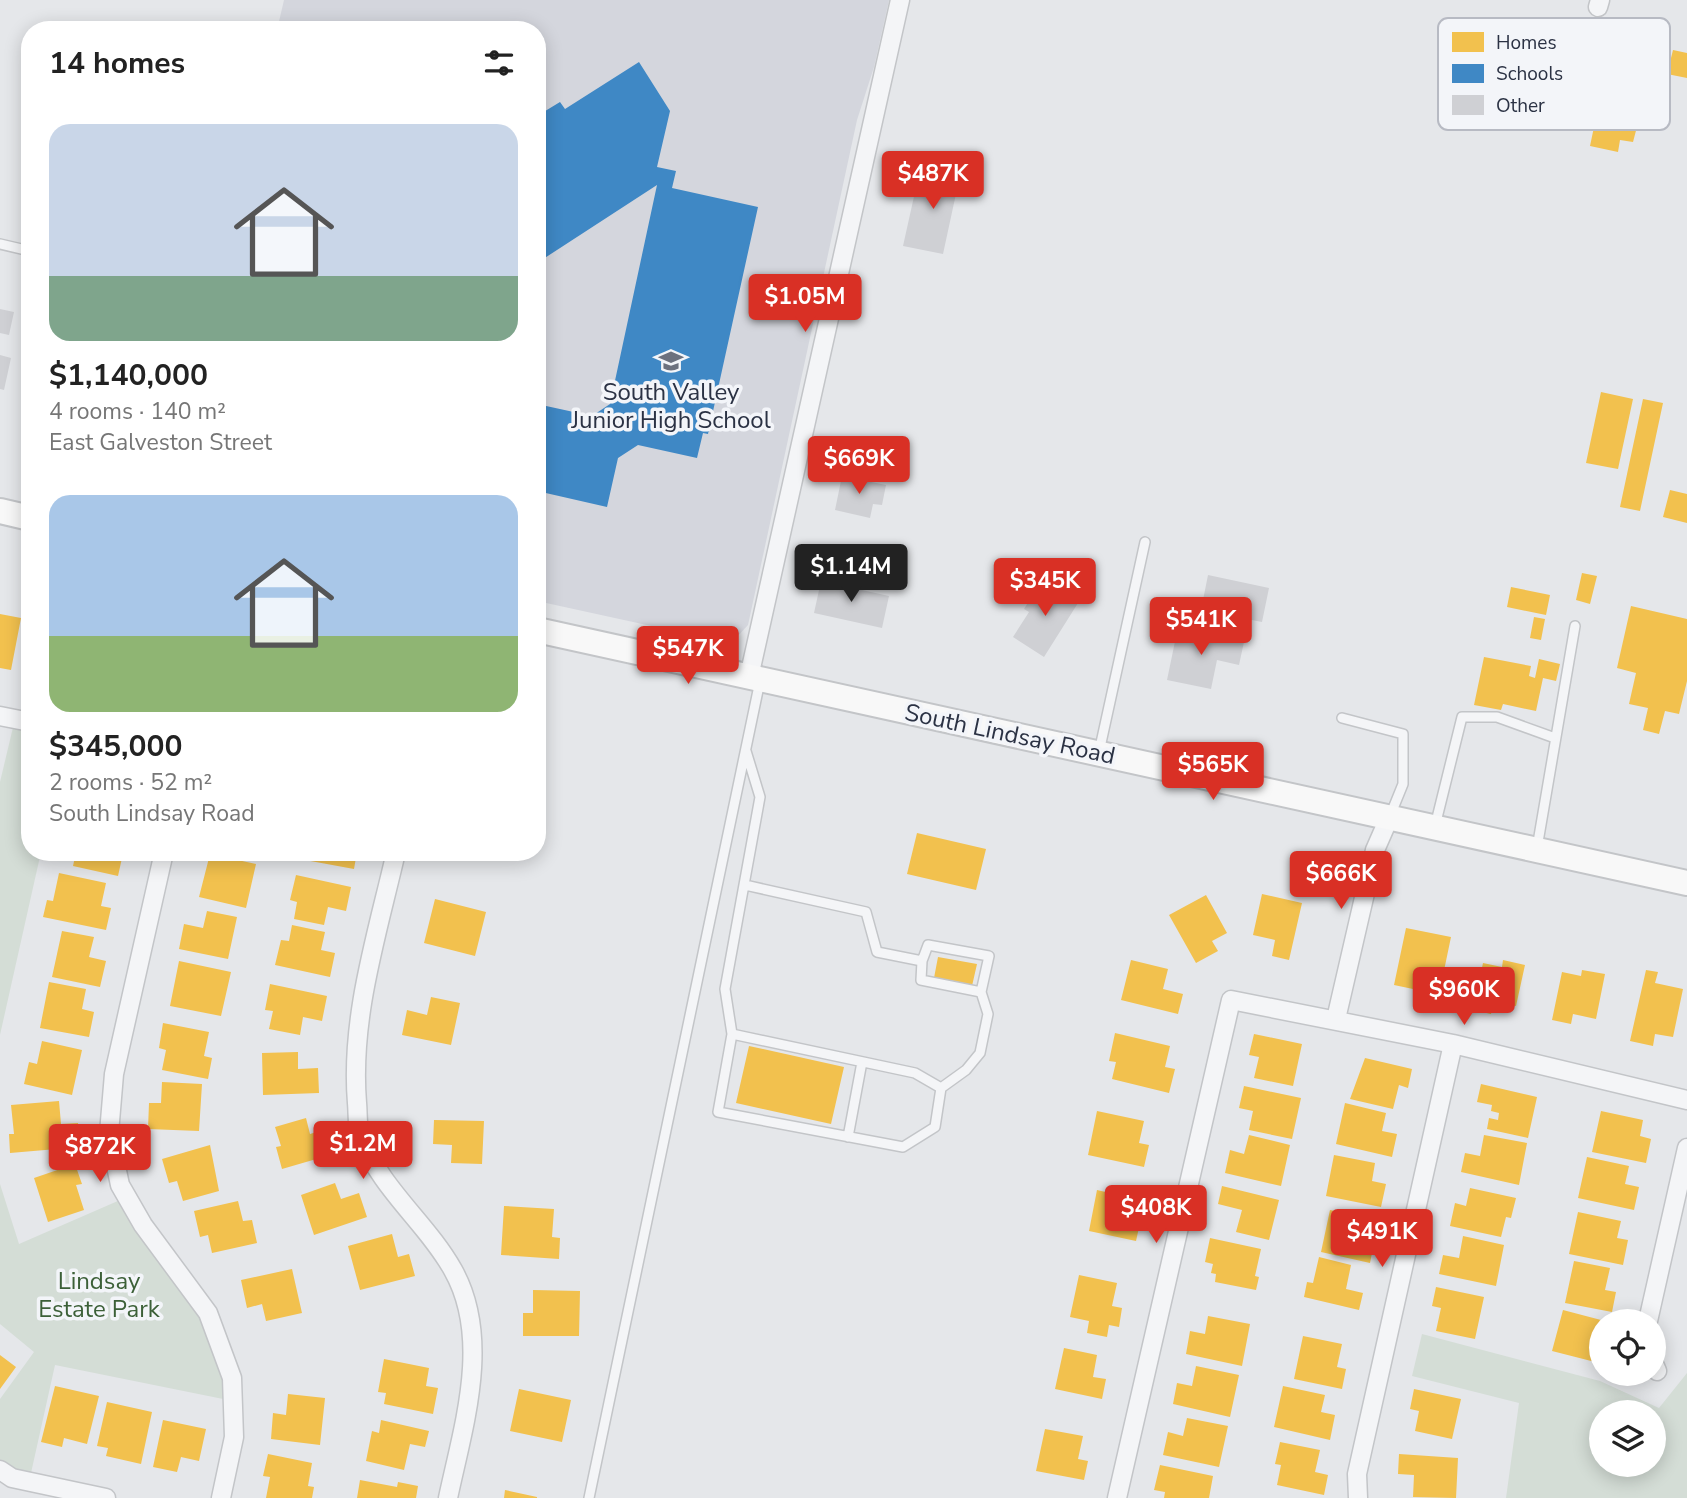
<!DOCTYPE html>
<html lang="en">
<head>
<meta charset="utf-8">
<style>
	:root { --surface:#fff; --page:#f6f6f6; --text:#222; --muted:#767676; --accent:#d93025 }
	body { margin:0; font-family:"Nunito Sans",sans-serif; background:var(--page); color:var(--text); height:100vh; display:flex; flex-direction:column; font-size:26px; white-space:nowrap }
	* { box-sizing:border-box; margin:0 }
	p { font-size:23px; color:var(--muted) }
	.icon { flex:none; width:38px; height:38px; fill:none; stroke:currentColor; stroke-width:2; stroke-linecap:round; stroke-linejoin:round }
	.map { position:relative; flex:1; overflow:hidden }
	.panel { position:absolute; left:21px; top:21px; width:525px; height:840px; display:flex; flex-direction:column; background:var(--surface); border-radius:28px; box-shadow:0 4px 18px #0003 }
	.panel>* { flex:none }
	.buttons { position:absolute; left:1589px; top:1309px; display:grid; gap:14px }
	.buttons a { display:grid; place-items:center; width:77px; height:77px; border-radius:50%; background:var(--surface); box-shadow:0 4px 18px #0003; font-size:35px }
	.price { position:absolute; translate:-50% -60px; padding:0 16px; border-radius:7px; background:var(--accent); color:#fff; font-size:23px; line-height:46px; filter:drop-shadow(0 2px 4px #0008) }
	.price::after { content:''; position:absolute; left:50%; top:42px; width:21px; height:16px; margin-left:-10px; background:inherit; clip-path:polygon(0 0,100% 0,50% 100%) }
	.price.active { background:#222; color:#fff }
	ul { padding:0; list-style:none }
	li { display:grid; align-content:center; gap:14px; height:371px; padding:0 28px }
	li span { display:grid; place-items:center; height:217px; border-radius:21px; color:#555 }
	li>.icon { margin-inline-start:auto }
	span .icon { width:126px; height:126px; fill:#fffc; stroke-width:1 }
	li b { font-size:30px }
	h2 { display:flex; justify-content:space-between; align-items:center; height:84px; padding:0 28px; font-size:30px }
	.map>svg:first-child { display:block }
	.built { fill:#d4d6dd }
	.green { fill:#d4ddd6; fill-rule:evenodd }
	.homes { fill:#f2c14e }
	.schools { fill:#3f88c5 }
	.building { fill:#cfd0d4 }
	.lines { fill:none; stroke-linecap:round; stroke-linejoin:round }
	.lane-casing { stroke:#c3c5c8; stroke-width:12 }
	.street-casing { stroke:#c3c5c8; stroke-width:21 }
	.secondary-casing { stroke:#c3c5c8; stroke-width:28 }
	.lane { stroke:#f4f5f7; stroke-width:9 }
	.street { stroke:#f4f5f7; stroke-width:18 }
	.secondary { stroke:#f8f8f8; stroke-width:24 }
	.labels { text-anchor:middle; stroke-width:7; stroke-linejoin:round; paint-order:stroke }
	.poi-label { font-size:24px; fill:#2b3244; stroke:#f3f5f9 }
	.street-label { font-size:24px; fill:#2b3244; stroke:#f3f5f9 }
	.park-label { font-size:24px; fill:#3c6038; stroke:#f3f5f9 }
	.key { fill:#f3f5f9; stroke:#b7bac3; stroke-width:2 }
	.key-label { font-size:19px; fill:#2b3244 }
</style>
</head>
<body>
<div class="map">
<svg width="1687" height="1498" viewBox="0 0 1687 1498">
	<rect width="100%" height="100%" fill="#e5e7ea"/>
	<!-- built -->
	<path class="built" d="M284,0H889L874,67L857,120L748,625L736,638L720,641L537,601V30H277Z"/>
	<!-- green -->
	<path class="green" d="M15,719L30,722V852H41L0,1035V782Z
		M0,1184L19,1244L127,1197L208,1313L233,1401L55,1365L29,1482L0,1470V1399L34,1352L0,1324Z
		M1422,1334L1600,1381L1659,1408L1687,1373V1498H1506L1519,1403L1412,1376ZM1654,1412V1465H1601V1412Z"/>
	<!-- homes -->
	<path class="homes" d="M1673,50L1687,53V78L1667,74Z
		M1606,96L1634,102L1629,121L1638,123L1633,142L1620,140L1618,152L1590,146L1594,127L1590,126L1592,113L1602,115Z
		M1601,392L1633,399L1618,469L1586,463Z
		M1643,399L1663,403L1640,511L1620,507Z
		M1670,490L1687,494V523L1663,517Z
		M1582,573L1597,576L1590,604L1576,600Z
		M1511,587L1550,595L1546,615L1507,607Z
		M1631,606L1687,619V681L1679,714L1665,711L1659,734L1643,730L1648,708L1629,704L1636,673L1617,668Z
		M0,614L21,618L11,670L0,668Z
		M1534,617L1545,619L1541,640L1530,638Z
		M1484,657L1531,666L1529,676L1535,678L1539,659L1560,664L1556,681L1543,678L1536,711L1503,704L1501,710L1474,705Z
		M917,833L986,849L976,890L907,874Z
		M76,852H130L128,859L122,858L118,876L73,866Z
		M307,852H357L354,869L305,860Z
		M210,854L256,864L246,908L199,897Z
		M59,873L106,883L101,906L111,908L106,930L43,917L47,900L53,901Z
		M296,875L351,887L346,911L328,907L324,925L294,919L297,902L290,900Z
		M1262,894L1302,903L1289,960L1272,956L1275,940L1253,935Z
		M1206,895L1227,933L1212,941L1218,951L1196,963L1169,915Z
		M435,899L486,912L475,956L424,943Z
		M207,911L237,917L228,959L179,949L184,924L203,928Z
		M292,925L325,932L321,950L335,953L330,977L275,965L281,940L289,941Z
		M1406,928L1451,937L1441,985L1415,979L1413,989L1394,985Z
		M62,931L94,937L89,957L106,961L100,987L52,977Z
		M938,957L977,964L972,986L934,978Z
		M1131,960L1168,969L1163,989L1183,994L1178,1014L1121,1000Z
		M1503,960L1525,965L1516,1006L1494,1001L1491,1014L1473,1010L1483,963L1502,967Z
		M179,961L231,972L221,1016L170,1006Z
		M1582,970L1605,974L1596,1019L1573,1014L1571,1024L1552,1020L1562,972L1581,976Z
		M1646,970L1658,972L1655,983L1683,989L1673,1037L1655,1034L1653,1046L1630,1041Z
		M49,982L86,989L82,1009L94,1012L89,1037L40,1028Z
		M270,984L327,996L322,1021L303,1017L300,1035L269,1029L273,1011L265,1010Z
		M431,997L460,1003L451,1045L402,1035L407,1010L427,1015Z
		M163,1023L209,1032L204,1056L212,1058L208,1079L162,1070L166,1050L159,1048Z
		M1115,1033L1170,1046L1165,1067L1175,1069L1169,1093L1112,1079L1116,1062L1109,1061Z
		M1254,1034L1302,1044L1293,1086L1254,1078L1259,1057L1249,1055Z
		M42,1041L82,1050L72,1095L24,1084L29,1062L37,1064Z
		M749,1046L844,1067L831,1124L736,1103Z
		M298,1052V1069L318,1068L319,1093L263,1095L262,1053Z
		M1365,1058L1412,1069L1408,1088L1399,1085L1393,1109L1350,1099Z
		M162,1082L202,1084L199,1131L148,1129L149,1103H161Z
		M1481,1084L1537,1097L1528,1138L1487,1129L1489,1118L1498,1120L1499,1113L1491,1111L1492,1105L1477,1102Z
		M1244,1086L1301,1098L1292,1139L1249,1130L1253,1111L1239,1108Z
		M59,1101L61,1124L78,1123L80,1147L10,1153L9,1134H14L11,1105Z
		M1345,1103L1386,1113L1382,1131L1397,1134L1392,1157L1336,1144Z
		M1097,1111L1144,1121L1139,1143L1149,1145L1144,1167L1088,1155Z
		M1601,1111L1643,1120L1640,1136L1651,1139L1646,1163L1592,1152Z
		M306,1118L310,1134L330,1128L337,1153L282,1169L276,1147L281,1146L275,1127Z
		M434,1120L484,1121L482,1164L451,1163L452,1145L433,1144Z
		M1249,1135L1290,1145L1281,1186L1225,1173L1230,1150L1244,1154Z
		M1484,1135L1527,1143L1519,1185L1461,1172L1465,1153L1480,1156Z
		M210,1145L219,1191L183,1201L177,1181L169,1183L162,1159Z
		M1334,1155L1375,1163L1372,1181L1386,1184L1381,1207L1326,1196Z
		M1587,1157L1629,1166L1625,1184L1639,1187L1634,1210L1578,1198Z
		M75,1164L82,1184L76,1185L84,1210L48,1222L34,1178Z
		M335,1183L341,1199L359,1193L367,1217L314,1235L301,1195Z
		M1222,1186L1279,1200L1269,1240L1236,1232L1242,1210L1218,1204Z
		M1470,1188L1516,1198L1511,1218L1506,1217L1501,1237L1450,1226L1455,1203L1466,1206Z
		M1097,1190L1131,1198L1126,1220L1140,1223L1136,1241L1089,1231Z
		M238,1201L243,1221L252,1220L257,1243L212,1253L208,1235L200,1237L194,1211Z
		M504,1206L554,1209L552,1237L560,1238L559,1259L501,1255Z
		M1330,1210L1369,1218L1364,1241L1374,1243L1370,1263L1321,1252Z
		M1578,1212L1621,1221L1617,1238L1628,1240L1623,1265L1569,1254Z
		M392,1234L398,1257L409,1254L415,1276L360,1290L348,1246Z
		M1463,1236L1504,1245L1496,1286L1439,1274L1443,1255L1459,1258Z
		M1210,1238L1261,1249L1255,1276L1259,1277L1256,1290L1215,1282L1216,1274L1211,1273L1213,1264L1205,1262Z
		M1319,1257L1351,1265L1346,1289L1363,1293L1359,1310L1304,1297L1307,1282L1313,1283Z
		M1574,1261L1610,1268L1605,1290L1616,1292L1612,1312L1565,1303Z
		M292,1269L302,1313L266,1321L262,1304L247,1308L241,1280Z
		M1079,1275L1117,1283L1112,1306L1122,1308L1119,1327L1109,1325L1107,1337L1087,1333L1089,1321L1070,1317Z
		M1436,1287L1484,1297L1475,1339L1436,1331L1441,1308L1432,1306Z
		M533,1290L580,1291L579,1336H523V1313H533Z
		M1563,1310L1601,1320L1595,1340L1601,1342L1599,1363L1552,1351Z
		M1208,1316L1250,1324L1242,1366L1186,1354L1190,1331L1205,1334Z
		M1303,1336L1342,1344L1337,1367L1346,1369L1342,1389L1294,1379Z
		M1064,1348L1097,1355L1093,1377L1106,1379L1102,1399L1055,1389Z
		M0,1355L16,1367L0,1389Z
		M384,1359L429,1368L426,1386L438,1388L433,1414L384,1404L386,1393L378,1392Z
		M1196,1366L1239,1375L1230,1417L1173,1404L1177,1383L1192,1386Z
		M55,1386L99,1396L87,1444L64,1438L62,1447L41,1442Z
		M1283,1386L1325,1395L1321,1412L1335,1415L1330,1440L1274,1427Z
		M519,1389L571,1400L562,1442L510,1431Z
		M1414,1389L1461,1399L1452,1439L1415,1431L1419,1411L1410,1409Z
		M288,1394L325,1398L320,1445L271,1439L273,1413L286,1415Z
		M107,1402L152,1412L141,1464L106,1456L108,1448L97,1446Z
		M1187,1418L1228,1426L1219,1467L1163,1455L1168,1432L1183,1436Z
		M163,1420L206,1429L199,1461L181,1457L177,1472L153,1467Z
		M381,1420L429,1431L425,1447L410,1444L404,1470L366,1461L372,1431L379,1433Z
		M1045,1429L1083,1436L1078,1459L1088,1461L1084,1480L1036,1471Z
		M1280,1442L1320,1450L1315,1472L1328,1475L1324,1495L1277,1485L1281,1465L1275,1464Z
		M268,1454L312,1463L308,1486L314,1487L312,1498H266L270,1477L263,1476Z
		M1399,1454L1458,1458L1456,1498L1413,1497L1414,1475L1398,1474Z
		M1160,1465L1213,1476L1209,1498H1164L1165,1492L1154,1490Z
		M360,1480L397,1487L398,1482L418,1486L416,1498H357Z
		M505,1490L537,1497V1498H504Z"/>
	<!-- schools -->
	<path class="schools" d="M639,62L670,111L657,167L676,171L672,188L758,207L708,434L703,433L697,458L638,445L618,458L607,507L537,491V404L592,416L610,404L657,185L537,263V116L560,102L565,109Z"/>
	<!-- building -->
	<path class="building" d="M940,161L962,166L943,254L903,246L915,192L921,193L923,185L934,187Z
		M0,309L14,312L9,335L0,333Z
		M0,355L11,358L4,390L0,389Z
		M842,476L886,485L882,505L873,504L870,518L835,510Z
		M1208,575L1269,588L1262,622L1201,610Z
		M1042,580L1078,603L1044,657L1013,637L1029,612L1024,609Z
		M821,581L889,596L882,628L814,613Z
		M1178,627L1244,642L1239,665L1217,660L1211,689L1167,680Z"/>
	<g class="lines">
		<!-- lane casing -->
		<g class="lane-casing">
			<path id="lane" d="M0,244L30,251
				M1342,718L1403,734V784L1390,816
				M1099,752L1145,542
				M1435,826L1462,717H1497L1555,738
				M1537,848L1575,626
				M745,885L866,912L877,952L922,961
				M732,1034L915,1073L941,1088L935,1127L903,1147L718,1112L732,1034L725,989L760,797L746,751
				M941,1088L966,1070L980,1053L988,1014L981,992L989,956L928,945L922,961L921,980L981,992
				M848,1137L862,1062
				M589,1498L760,681"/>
		</g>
		<!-- street casing -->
		<g class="street-casing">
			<path id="street" d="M1598,7L1600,0
				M749,677L900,0
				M0,716L30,722
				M164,852L114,1074L109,1133L120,1185L143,1225L208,1313L232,1378L234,1437L221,1498
				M396,852C377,935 350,1018 357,1103C358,1113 357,1125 360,1135C381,1190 426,1222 453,1270C492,1339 463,1427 448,1498
				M1336,1019L1375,850L1389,818
				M1648,1321L1687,1148
				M1654,1364L1657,1371
				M0,1470L12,1478L106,1498
				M1117,1498L1231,1000L1453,1044L1687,1100
				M1358,1498L1357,1474L1453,1044"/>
		</g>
		<!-- secondary casing -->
		<g class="secondary-casing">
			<path id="secondary" d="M0,511L30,518
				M537,630L1687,883"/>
		</g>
		<!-- lane -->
		<use href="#lane" class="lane"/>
		<!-- street -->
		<use href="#street" class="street"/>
		<!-- secondary -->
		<use href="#secondary" class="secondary"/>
	</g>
	<!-- icons -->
	<defs>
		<g id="school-bare" transform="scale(1.89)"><path d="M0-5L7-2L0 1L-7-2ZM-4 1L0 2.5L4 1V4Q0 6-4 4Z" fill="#6c717e" stroke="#f3f5f9" stroke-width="2.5" paint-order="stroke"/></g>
	</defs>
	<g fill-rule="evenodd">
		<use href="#school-bare" x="671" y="361"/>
	</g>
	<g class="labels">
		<!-- poi labels -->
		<g class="poi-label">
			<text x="671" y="400">South Valley<tspan x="671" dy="28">Junior High School</tspan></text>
		</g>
		<!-- street labels -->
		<g class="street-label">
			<text transform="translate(1010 734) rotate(12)" y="8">South Lindsay Road</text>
		</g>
		<!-- park labels -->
		<g class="park-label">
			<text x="99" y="1289">Lindsay<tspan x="99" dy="28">Estate Park</tspan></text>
		</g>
	</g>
	<!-- legend -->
	<rect x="1438" y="18" width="232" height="112" rx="10" class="key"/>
	<rect x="1452" y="32" width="32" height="20" fill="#f2c14e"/>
	<rect x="1452" y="64" width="32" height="19" fill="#3f88c5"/>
	<rect x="1452" y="95" width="32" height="20" fill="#cfd0d4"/>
	<g class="key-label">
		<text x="1496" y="49">Homes</text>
		<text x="1496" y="80">Schools</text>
		<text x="1496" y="112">Other</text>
	</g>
</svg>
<div class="buttons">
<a><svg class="icon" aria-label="locate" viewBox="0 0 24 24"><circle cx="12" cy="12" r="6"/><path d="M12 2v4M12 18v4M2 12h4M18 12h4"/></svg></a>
<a><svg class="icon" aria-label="layers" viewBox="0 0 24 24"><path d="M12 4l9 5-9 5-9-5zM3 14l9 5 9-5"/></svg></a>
</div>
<b class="price" style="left:933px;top:211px">$487K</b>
<b class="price" style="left:805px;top:334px">$1.05M</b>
<b class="price" style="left:859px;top:496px">$669K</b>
<b class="price active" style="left:851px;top:604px">$1.14M</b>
<b class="price" style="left:1045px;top:618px">$345K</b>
<b class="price" style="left:1201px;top:657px">$541K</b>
<b class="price" style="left:688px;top:686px">$547K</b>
<b class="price" style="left:1213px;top:802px">$565K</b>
<b class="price" style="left:1341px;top:911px">$666K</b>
<b class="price" style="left:1464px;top:1027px">$960K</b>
<b class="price" style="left:363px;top:1181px">$1.2M</b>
<b class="price" style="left:100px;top:1184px">$872K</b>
<b class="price" style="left:1156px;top:1245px">$408K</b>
<b class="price" style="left:1382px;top:1269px">$491K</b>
<section class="panel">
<h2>14 homes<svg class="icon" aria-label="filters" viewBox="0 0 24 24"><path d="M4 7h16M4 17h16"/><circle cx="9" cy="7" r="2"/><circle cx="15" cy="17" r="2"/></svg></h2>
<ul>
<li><span style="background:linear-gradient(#c9d6e8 70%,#7fa58c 0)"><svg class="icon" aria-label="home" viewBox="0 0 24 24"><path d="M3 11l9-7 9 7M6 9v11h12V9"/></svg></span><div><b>$1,140,000</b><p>4 rooms · 140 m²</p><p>East Galveston Street</p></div></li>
<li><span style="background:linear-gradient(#a9c7e8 65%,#8fb573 0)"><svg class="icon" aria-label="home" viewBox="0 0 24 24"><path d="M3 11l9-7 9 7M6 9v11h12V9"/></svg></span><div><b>$345,000</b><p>2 rooms · 52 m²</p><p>South Lindsay Road</p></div></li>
</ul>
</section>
</div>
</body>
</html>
